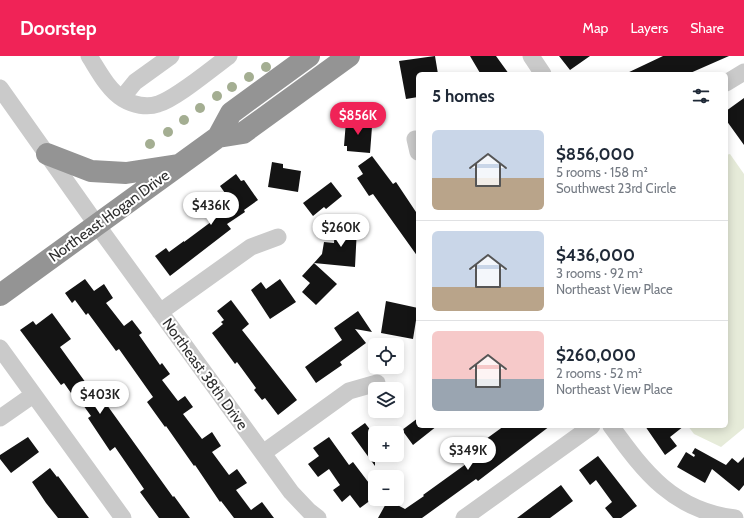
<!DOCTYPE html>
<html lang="en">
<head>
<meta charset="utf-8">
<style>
	:root { --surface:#fff; --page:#f2f2f3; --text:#1f2937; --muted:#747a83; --line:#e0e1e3; --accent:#f02357 }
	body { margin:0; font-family:Cabin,sans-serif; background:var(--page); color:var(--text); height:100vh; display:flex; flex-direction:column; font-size:15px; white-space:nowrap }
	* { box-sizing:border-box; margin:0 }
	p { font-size:13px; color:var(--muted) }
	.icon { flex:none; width:22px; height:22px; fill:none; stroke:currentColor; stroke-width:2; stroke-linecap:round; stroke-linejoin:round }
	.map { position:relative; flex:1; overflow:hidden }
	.panel { position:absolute; left:416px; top:16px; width:312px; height:356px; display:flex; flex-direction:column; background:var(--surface); border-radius:6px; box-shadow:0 2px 10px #0003 }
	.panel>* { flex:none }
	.controls { position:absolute; left:368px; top:282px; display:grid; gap:8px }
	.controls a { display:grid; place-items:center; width:36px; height:36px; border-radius:6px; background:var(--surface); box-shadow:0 2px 10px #0003; font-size:20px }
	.price { position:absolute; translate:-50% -34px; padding:0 9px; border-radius:14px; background:#fff; color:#222; font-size:13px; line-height:26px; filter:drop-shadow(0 1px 2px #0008) }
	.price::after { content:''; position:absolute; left:50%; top:24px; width:12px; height:9px; margin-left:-6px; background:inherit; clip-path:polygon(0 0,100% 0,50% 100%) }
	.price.selected { background:var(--accent); color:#fff }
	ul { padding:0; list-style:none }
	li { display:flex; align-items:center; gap:12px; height:100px; padding:0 16px }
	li+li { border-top:1px solid var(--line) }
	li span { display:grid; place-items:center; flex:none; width:112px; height:80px; border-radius:6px; color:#555 }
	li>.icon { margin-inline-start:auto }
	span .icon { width:48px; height:48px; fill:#fffc; stroke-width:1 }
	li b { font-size:17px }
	h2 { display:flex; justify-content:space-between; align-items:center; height:48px; padding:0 16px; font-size:17px }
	header { display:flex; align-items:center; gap:24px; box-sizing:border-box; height:56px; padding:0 20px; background:var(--accent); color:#fff }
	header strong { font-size:19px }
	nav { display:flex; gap:22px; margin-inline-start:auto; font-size:14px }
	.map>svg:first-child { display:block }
	.green { fill:#e6ebd9 }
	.building { fill:#141414 }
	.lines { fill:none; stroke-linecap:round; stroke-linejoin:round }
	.minor { stroke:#cacaca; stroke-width:17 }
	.highway { stroke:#949494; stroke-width:22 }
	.tree { fill:#a4ae92 }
	.labels { text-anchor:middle; stroke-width:4; stroke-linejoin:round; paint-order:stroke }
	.street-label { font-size:15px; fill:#2d2d2d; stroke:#fff }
</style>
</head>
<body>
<header>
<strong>Doorstep</strong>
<nav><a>Map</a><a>Layers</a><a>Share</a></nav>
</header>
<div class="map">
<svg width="744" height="462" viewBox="0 0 744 462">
	<rect width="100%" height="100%" fill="#fff"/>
	<!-- green -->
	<path class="green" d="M730,98L744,118V372L721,391L694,378L688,370H726V99Z"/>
	<!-- building -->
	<path class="building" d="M435,0L438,18H418V41L406,43L399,5Z
		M470,0H496L509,18H477L480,17Z
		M559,0H590L570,14Z
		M663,0H729L688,18H625Z
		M744,42V89L726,64V55Z
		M349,61L366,62L365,70L372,71L370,97L347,95V90H344L346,65H349Z
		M372,100L393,128L396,126L418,159V201L373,138L369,140L357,122L363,118L358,110Z
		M272,106L283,108V112L301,115L298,136L268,131Z
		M236,118L241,125L244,124L258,144L244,154L245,156L227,168L231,173L170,220L155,200L166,192L169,196L184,185V186L227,154L218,142L225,137L220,130Z
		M331,126L342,140L326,153L324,151L313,160L303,147Z
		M335,170L357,172L355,211L314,207L322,198L324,186L334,187Z
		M314,207L337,228L316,249L302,236L310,227L302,220Z
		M85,223L94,235L104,228L113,242L106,247L124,270L132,264L142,277L139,279L160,309L162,307L170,318L162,324L178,345L185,340L193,351L183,358L202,383L212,376L221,390L212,396L229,419L237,413L247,427L236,434L251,454L262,446L274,462H234L221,445L220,446L195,409L194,410L166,370L165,371L147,346L153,341L119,293L116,295L88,257L86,259L75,244L72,247L65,237Z
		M280,223L296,246L270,263L251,234L261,226L266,233Z
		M231,244L249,268L242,274L297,344L278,359L265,342L262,344L254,334L256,332L237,306L235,308L212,277L223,268L221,266L224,264L217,255Z
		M386,245L418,252L413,283L381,277Z
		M358,255L372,276L355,273L366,287L340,306L342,309L316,327L305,311L342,284L334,272Z
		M52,257L71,283L60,291L91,334L94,331L173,441L174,440L190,462H159L140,436L144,433L115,391L110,395L88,362L91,360L73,335L71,337L64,327L61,329L20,274L33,265L36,269Z
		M418,362V370H437L413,389L402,374Z
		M365,367L375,380V410L351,377Z
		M504,370H550L478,425L476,423L469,428L422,462H378L388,444L405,453L424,440L423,439L491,390L486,383Z
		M645,370H684L670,381L677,390L665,399Z
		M28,381L39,396L11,417L0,403V399Z
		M329,381L349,409L353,406L375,435V441L360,452L350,439L342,446L333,434L340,429L329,413L318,421L308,408L319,400L313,392Z
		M695,392L726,409L732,402L738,407L744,401V429L739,435L712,413L705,427L677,411L686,396L694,401L695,399L692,397Z
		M598,400L637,450L621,462H613L605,452L612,446L596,424L590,429L579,414Z
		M50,412L57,421L58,420L89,462H58L46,447L32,426Z
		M561,429L573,445L550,462H517Z"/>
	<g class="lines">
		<!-- minor -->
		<path class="minor" d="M89,0C98,14 108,34 123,43C133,49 147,52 158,48C177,42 211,13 229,0
			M531,0L543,18
			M726,27L744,16
			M0,32L97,169L291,436L309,455L318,462
			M122,42L135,26L171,0
			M415,83L418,96
			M160,256L251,191L278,181
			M0,292L123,462
			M0,362L33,339
			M611,370C645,417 673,454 735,462
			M263,397L349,335L377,327
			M464,462L592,370"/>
		<!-- highway -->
		<path class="highway" d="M218,81L231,57L309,0
			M47,98L91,115L126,117L178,109
			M0,239L218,81L243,77L349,0"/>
	</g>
	<!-- trees -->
	<g class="tree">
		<circle cx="266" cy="11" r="5"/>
		<circle cx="249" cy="21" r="5"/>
		<circle cx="232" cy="31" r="5"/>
		<circle cx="217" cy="40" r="5"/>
		<circle cx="200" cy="52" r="5"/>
		<circle cx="184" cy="64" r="5"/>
		<circle cx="168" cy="76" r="5"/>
		<circle cx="150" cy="88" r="5"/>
	</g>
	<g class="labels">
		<!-- street labels -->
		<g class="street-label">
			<text transform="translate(109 160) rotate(-36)" y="5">Northeast Hogan Drive</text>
			<text transform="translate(205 318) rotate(54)" y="5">Northeast 38th Drive</text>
		</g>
	</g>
</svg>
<div class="controls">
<a><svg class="icon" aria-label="locate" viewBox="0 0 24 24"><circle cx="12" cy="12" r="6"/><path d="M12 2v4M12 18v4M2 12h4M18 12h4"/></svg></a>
<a><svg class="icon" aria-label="layers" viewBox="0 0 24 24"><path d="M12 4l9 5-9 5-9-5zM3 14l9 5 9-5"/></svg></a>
<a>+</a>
<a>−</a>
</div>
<b class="price selected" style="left:358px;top:80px">$856K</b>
<b class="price" style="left:211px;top:170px">$436K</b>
<b class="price" style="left:341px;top:192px">$260K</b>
<b class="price" style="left:100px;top:359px">$403K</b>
<b class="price" style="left:468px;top:415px">$349K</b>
<section class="panel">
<h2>5 homes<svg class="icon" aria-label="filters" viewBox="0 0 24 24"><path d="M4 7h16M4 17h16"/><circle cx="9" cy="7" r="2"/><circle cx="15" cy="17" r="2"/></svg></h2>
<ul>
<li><span style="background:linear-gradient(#c9d6e8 60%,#b9a48a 0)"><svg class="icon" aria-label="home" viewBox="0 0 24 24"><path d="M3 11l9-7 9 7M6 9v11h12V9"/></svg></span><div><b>$856,000</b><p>5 rooms · 158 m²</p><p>Southwest 23rd Circle</p></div></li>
<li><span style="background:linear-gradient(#c9d6e8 70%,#b9a48a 0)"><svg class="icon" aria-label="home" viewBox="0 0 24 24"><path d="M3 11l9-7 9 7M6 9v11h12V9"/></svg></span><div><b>$436,000</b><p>3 rooms · 92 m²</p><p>Northeast View Place</p></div></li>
<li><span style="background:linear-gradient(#f6c9c9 60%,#9aa5b1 0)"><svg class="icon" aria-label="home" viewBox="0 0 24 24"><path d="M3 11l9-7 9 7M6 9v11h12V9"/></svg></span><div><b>$260,000</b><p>2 rooms · 52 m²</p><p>Northeast View Place</p></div></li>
</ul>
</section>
</div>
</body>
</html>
